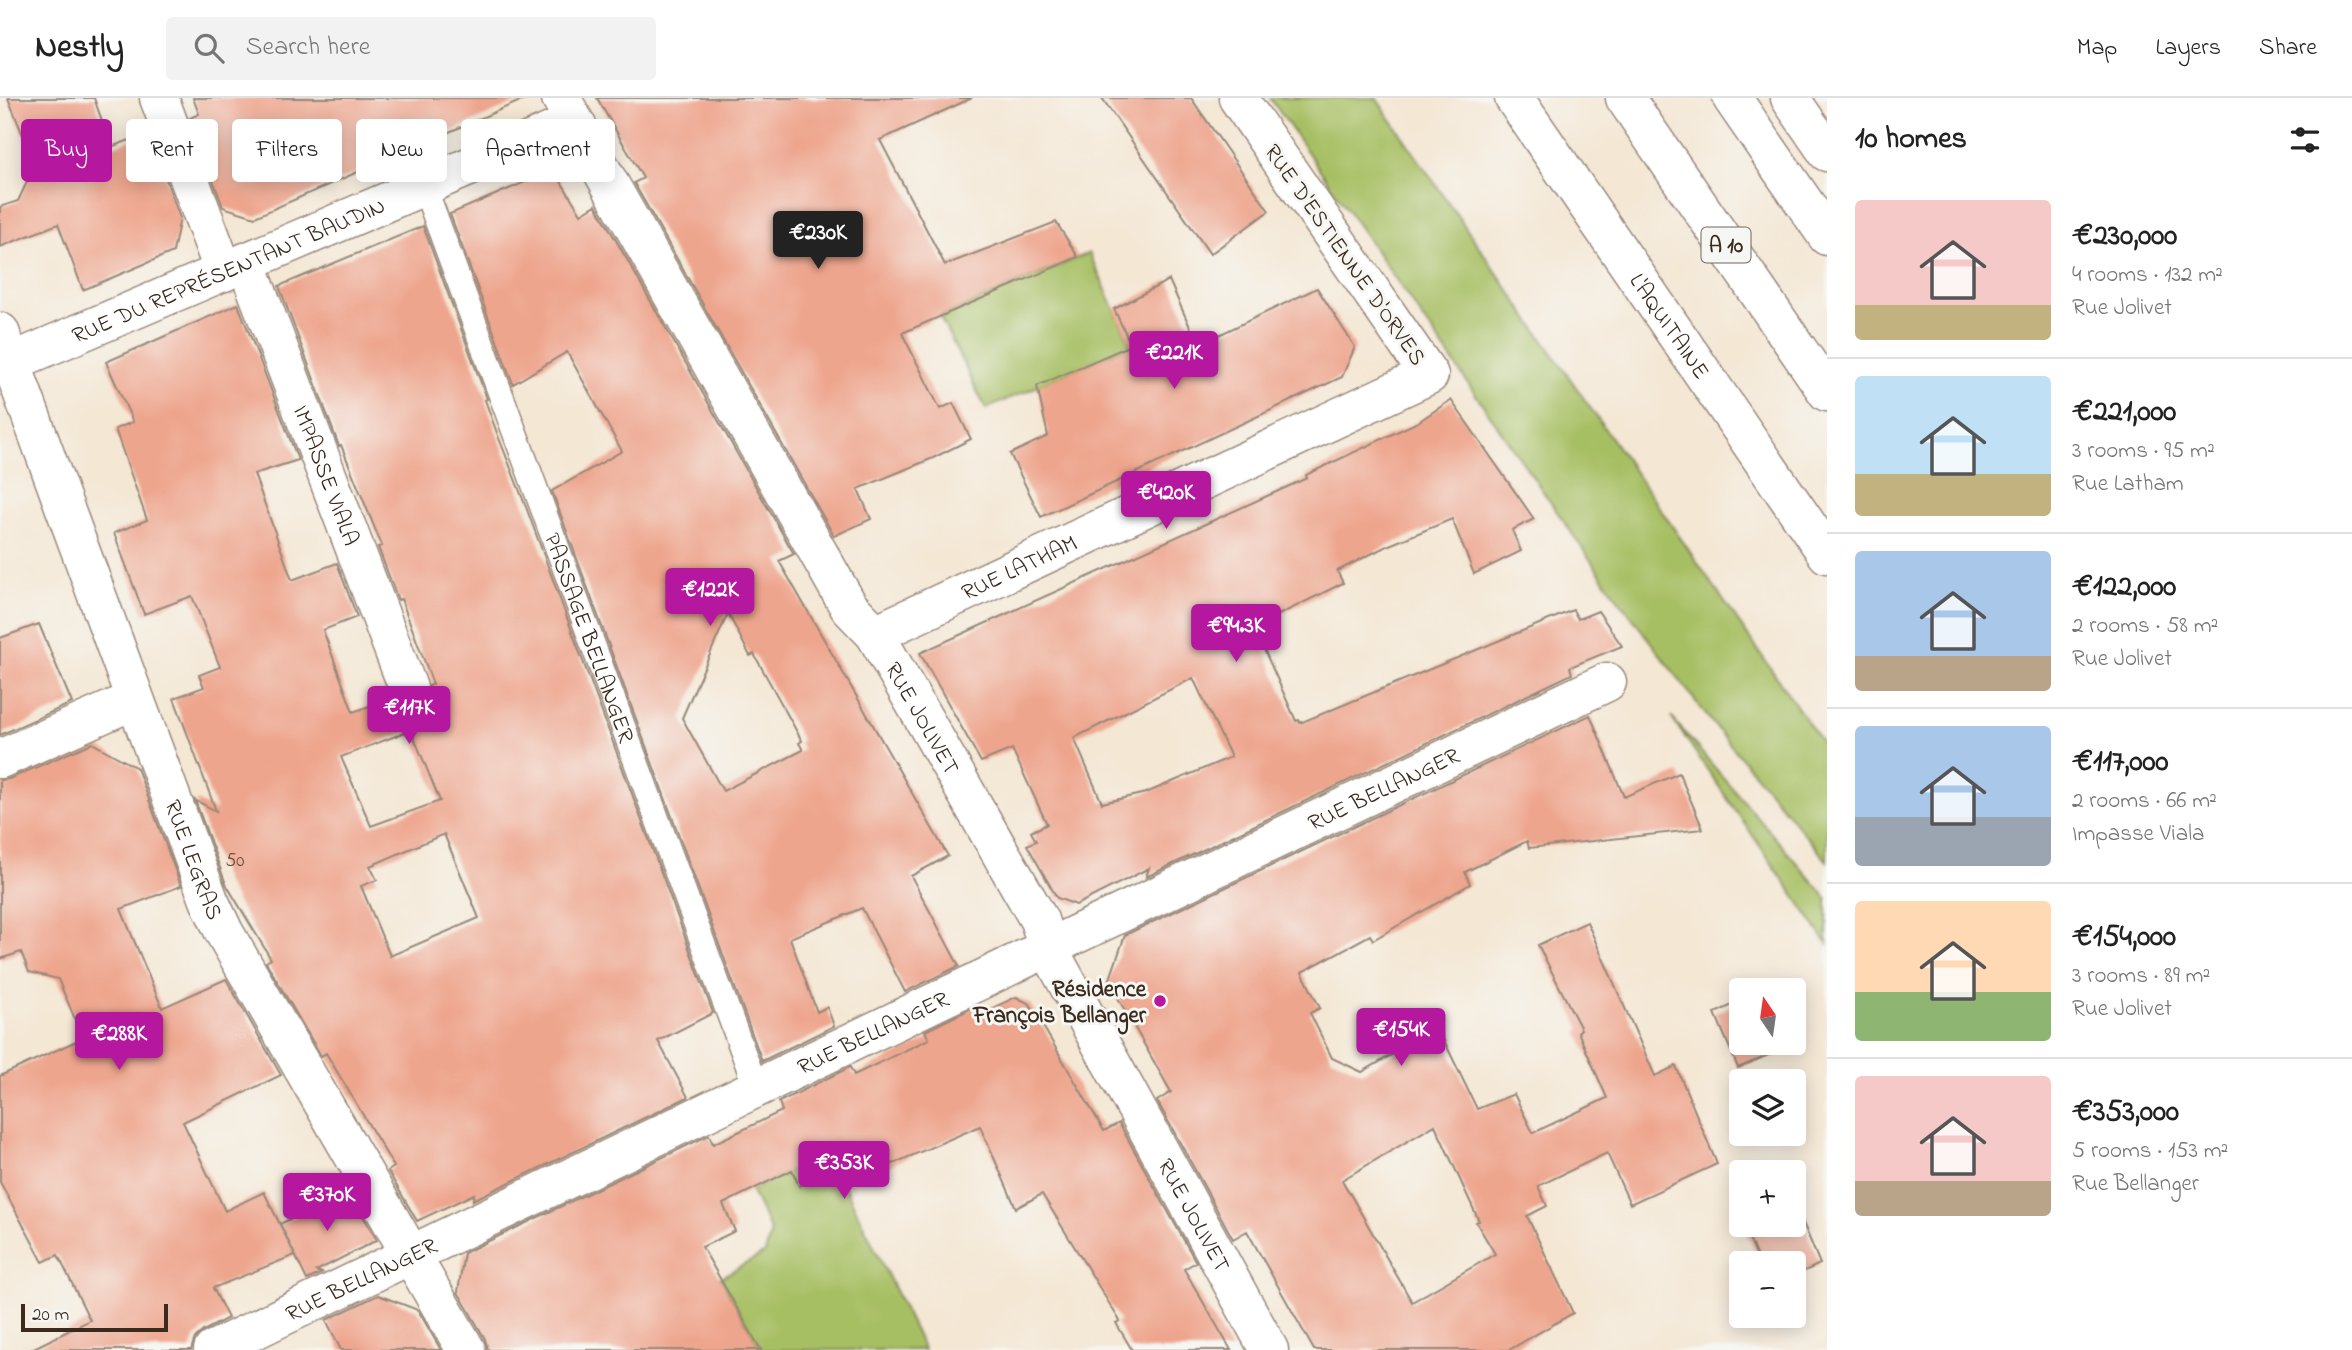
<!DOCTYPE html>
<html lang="en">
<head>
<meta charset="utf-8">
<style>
	:root { --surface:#fff; --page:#f2f2f2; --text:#222; --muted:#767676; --line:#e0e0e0; --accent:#b5179e }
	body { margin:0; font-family:"Indie Flower",sans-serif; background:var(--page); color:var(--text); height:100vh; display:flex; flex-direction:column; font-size:26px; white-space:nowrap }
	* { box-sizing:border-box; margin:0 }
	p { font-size:23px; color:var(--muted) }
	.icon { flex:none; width:38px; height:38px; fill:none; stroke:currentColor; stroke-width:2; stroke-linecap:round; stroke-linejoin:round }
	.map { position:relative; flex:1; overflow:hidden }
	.side { display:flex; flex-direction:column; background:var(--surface); width:525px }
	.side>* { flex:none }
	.hud { position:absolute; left:21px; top:21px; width:665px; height:63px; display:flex; gap:14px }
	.needle { width:46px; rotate:347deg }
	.tools { position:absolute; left:1729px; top:880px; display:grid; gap:14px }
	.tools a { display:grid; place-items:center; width:77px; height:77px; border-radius:7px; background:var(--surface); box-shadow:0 4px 18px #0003; font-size:35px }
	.scale { position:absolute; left:21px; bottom:18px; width:147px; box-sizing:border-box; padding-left:7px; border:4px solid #3b2a1e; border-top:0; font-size:19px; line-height:24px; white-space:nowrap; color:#3b2a1e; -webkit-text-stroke:5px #f6f6f2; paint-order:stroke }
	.price { position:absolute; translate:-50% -60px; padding:0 16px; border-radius:7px; background:var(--accent); color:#fff; font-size:23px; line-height:46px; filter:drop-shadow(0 2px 4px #0008) }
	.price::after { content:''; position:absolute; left:50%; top:42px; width:21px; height:16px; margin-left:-10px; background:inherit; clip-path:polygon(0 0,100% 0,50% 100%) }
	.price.on { background:#222; color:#fff }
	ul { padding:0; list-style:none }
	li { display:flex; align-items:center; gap:21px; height:175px; padding:0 28px }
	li+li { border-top:2px solid var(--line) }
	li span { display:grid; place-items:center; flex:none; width:196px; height:140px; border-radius:7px; color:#555 }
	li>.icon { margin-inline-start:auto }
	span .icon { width:84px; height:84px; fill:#fffc; stroke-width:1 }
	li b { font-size:30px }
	h2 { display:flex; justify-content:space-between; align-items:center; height:84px; padding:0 28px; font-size:30px }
	.pill { padding:0 24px; border-radius:7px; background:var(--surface); box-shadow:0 4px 18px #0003; font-size:24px; line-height:63px }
	.pill.on { background:var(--accent); color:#fff }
	header { display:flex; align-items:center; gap:42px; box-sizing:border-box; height:98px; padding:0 35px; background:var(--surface); border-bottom:2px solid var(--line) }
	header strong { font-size:33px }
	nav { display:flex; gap:38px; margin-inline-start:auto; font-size:24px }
	.search { width:490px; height:63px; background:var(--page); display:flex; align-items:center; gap:18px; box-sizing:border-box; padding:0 24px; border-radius:7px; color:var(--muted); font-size:26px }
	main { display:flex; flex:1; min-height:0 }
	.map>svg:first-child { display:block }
	.green { fill:#a7bf64; stroke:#717441; stroke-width:2 }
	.building { fill:#eea58d; fill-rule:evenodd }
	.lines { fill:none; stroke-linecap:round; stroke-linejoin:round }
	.service-casing { stroke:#988879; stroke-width:27 }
	.minor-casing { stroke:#988879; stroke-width:41 }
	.tertiary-casing { stroke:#988879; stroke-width:41 }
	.primary-casing { stroke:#988879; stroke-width:41 }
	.motorway-casing { stroke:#988879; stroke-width:41 }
	.service { stroke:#fff; stroke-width:24 }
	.minor { stroke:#fff; stroke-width:38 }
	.tertiary { stroke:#fff; stroke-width:38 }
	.primary { stroke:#fff; stroke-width:38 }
	.motorway { stroke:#fff; stroke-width:38 }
	.poi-dot { fill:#b5179e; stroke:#f6f6f2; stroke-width:2.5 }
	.labels { text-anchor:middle; stroke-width:6; stroke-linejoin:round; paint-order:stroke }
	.number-label { font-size:19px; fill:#68493a }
	.shield { fill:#f6f6f2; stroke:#73675e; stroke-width:2 }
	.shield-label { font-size:21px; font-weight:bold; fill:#3b2a1e }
	.street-label { font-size:23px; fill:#3b2a1e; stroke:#f6f6f2 }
	.poi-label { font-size:23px; font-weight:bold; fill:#3b2a1e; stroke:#f6f6f2; text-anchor:end }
</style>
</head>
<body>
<header>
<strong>Nestly</strong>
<div class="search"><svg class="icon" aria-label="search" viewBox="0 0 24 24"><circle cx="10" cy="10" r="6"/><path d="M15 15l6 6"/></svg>Search here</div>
<nav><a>Map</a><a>Layers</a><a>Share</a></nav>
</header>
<main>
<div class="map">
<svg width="1827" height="1252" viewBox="0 0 1827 1252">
	<rect width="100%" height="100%" fill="#f6f6f2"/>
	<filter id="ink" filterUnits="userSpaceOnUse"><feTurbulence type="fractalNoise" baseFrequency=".0143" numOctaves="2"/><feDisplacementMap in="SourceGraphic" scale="14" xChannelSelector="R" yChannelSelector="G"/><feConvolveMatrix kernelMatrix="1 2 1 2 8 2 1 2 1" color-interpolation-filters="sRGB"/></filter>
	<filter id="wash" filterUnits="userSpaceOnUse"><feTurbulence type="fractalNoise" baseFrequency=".00686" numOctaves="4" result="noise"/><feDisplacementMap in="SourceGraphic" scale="28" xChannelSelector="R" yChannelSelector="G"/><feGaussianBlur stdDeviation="1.57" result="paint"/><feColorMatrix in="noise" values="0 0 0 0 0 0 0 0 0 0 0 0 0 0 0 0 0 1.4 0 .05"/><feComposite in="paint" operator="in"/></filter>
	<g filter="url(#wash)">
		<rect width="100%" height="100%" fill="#f4e7d4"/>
		<!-- green -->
		<path class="green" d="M1270,0H1376L1827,652V763L1709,621L1612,493Z
			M1089,155L1131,247L986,311L940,219Z
			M1671,619L1827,800V845Z
			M836,1070L841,1081L924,1252H761L720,1180L765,1155L771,1134L751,1092L792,1072L800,1088Z"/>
		<g id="blocks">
			<!-- building -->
			<path class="building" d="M8,0H94L111,49L149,35L180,120L173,154L83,192L58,126L0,149V109L18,103L35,67Z
				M193,0H527L255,119L223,109L190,20L199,16Z
				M597,0H972L880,42L945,167L1056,124L1078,159L902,235L940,311L953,305L971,341L933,360L858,391L871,421L834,438L634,85L643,80Z
				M1102,0H1191L1269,113L1210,156Z
				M544,76L560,82L581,116L596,107L794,456L779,463L948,758L911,778L959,868L905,894L862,810L790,840L817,914L827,909L834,928L762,963L552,393L622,353L567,254L513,286L450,116ZM728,515L750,558L754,556L802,643L799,645L803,652L723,693L682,620Z
				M423,128L487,301L485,302L497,335L526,409L713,915L658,943L688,999L473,1102L474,1096L417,1123L388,1073L394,1069L326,955L321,958L266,864L271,861L226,786L195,702L216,713L174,600L204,589L199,577L220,569L192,498L144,516L114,435L147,422L115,331L133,324L106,264L238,206L298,362L254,376L292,482L337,465L357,519L323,532L353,614L390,601L395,607L404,611L416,610L425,603L429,594V588L433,586L401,501L398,502L378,449L382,448L341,347L339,348L279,188ZM411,632L440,703L371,728L341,659ZM444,736L479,820L390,858L361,788L377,782L370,768Z
				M1169,182L1198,247L1317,190L1355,249L1342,279L1041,419L1010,356L1048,338L1037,288L1131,247L1114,211Z
				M1451,302L1534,421L1512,432L1521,453L1474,476L1452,421L1387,448L1337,473L1343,485L1254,529L1296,623L1299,622L1300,625L1573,512L1578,521L1598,513L1622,548L1570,569L1572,576L1146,779L1149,770L1076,807L1057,800L1027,747L1036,743L1031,734L1047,726L1012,651L981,664L920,555L1307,380L1306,377L1418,324ZM1193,580L1231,659L1146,695L1102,705L1074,640Z
				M39,526L72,605L0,637V540Z
				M1590,617L1624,699L1679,675L1703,731L1529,750L1527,743L1465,774L1470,786L1373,842L1370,837L1302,874L1320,910L1310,915L1332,960L1362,974L1438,930L1477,1011L1514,996L1533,1035L1607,1000L1578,934L1581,931L1538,847L1587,824L1655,978L1676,968L1717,1066L1630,1106L1607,1055L1538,1088L1547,1108L1527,1118L1573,1215L1509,1252H1314L1247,1133L1233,1141L1157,1003L1171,994L1109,884L1125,837ZM1435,1027L1479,1123L1476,1124L1495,1156L1412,1204L1342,1082Z
				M92,645L137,670L181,788L121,811L162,910L226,881L281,977L183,1024L225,1113L264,1094L295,1157L213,1190L228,1220L203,1233L195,1240L191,1252H30L90,1222L58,1157L43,1164L0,1084V978L83,940L58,881L29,874L21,854L0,861V682L9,681Z
				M1016,899L1030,906L1104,1033L1119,1025L1196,1164L1184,1171L1231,1252H1132L1116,1225L1120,1223L1042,1096L1016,1110L980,1028L881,1071L877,1064L841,1081L836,1069L799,1088L792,1072L723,1106L735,1133L702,1149L761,1252H488L485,1241L458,1194L464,1155L709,1037L713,1046L782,1013L779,1004L850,969L854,977L929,941L925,933L980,906L984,914Z
				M1741,903V945H1794V942L1795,946L1738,970L1715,915Z
				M348,1092L377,1142L316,1173L322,1175L307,1182L280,1126Z
				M1794,1103L1820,1166L1794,1178V1166H1760L1743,1127H1794Z
				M378,1197L418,1212L441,1252H341L326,1222Z"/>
		</g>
	</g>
	<g filter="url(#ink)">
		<use href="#blocks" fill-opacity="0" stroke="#988879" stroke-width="2"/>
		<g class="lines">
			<!-- service casing -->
			<g class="service-casing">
				<g id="service">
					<path id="s1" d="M424,88L757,992"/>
				</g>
			</g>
			<!-- minor casing -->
			<g class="minor-casing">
				<g id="minor">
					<path d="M159,0L224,174"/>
					<path id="s2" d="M246,164L408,590"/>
					<path id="s3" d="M0,234L209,802L224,834L466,1252"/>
					<path id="s4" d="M0,269L574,24"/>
					<path id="s5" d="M875,536L1429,277L1238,0"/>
					<path d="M0,661L134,602"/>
					<path id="s6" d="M213,1252L1020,863L1607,584"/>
				</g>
			</g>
			<!-- tertiary casing -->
			<g class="tertiary-casing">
				<g id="tertiary">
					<path id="s7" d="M561,0L849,509L875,536L1039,822L1048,850L1269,1252"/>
				</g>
			</g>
			<!-- primary casing -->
			<g class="primary-casing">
				<path id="primary" d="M1732,0L1827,138
					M1790,0L1827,54"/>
			</g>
			<!-- motorway casing -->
			<g class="motorway-casing">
				<g id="motorway">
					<path id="s8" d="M1514,0L1827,456"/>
					<path d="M1625,0L1827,294"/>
				</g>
			</g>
			<!-- service -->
			<use href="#service" class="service"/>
			<!-- minor -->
			<use href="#minor" class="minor"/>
			<!-- tertiary -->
			<use href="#tertiary" class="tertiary"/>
			<!-- primary -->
			<use href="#primary" class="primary"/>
			<!-- motorway -->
			<use href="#motorway" class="motorway"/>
		</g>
	</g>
	<!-- markers -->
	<circle class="poi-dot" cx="1160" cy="903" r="7"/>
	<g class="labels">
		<!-- number labels -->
		<g class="number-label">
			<text x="235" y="768">50</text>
		</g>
		<!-- shield labels -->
		<rect class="shield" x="1701.5" y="129.5" width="49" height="35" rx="5"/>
		<g class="shield-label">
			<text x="1726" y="154">A 10</text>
		</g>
		<!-- street labels -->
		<g class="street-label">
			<text transform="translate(1346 156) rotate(55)" y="8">RUE D'ESTIENNE D'ORVES</text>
			<text dy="8" stroke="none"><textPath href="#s4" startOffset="248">RUE DU REPRÉSENTANT BAUDIN</textPath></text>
			<text dy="8" stroke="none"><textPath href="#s8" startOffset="276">L'AQUITAINE</textPath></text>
			<text dy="8" stroke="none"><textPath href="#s2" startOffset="228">IMPASSE VIALA</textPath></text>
			<text dy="8" stroke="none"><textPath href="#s5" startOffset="159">RUE LATHAM</textPath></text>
			<text dy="8" stroke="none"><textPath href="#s1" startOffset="481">PASSAGE BELLANGER</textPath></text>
			<text dy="8" stroke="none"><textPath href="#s7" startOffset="719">RUE JOLIVET</textPath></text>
			<text dy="8" stroke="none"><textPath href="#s6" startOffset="1298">RUE BELLANGER</textPath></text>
			<text dy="8" stroke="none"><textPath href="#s3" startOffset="562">RUE LEGRAS</textPath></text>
			<text dy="8" stroke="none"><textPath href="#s6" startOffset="732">RUE BELLANGER</textPath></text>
			<text dy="8" stroke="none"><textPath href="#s7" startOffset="1286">RUE JOLIVET</textPath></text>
			<text dy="8" stroke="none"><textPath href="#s6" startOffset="164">RUE BELLANGER</textPath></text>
		</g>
		<!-- poi labels -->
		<g class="poi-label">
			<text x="1146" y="898">Résidence<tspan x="1146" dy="26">François Bellanger</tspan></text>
		</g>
	</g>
</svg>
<div class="tools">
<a><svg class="needle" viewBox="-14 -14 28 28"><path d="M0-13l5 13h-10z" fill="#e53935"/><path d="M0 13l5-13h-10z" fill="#767676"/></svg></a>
<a><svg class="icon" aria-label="layers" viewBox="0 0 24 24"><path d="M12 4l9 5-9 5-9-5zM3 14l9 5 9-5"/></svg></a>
<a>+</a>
<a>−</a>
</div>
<div class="scale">20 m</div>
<b class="price on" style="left:818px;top:173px">€230K</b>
<b class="price" style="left:1174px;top:293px">€221K</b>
<b class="price" style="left:1166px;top:433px">€420K</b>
<b class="price" style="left:710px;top:530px">€122K</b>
<b class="price" style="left:1236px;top:566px">€94.3K</b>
<b class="price" style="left:409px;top:648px">€117K</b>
<b class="price" style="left:1401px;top:970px">€154K</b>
<b class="price" style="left:119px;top:974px">€288K</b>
<b class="price" style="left:844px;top:1103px">€353K</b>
<b class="price" style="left:327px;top:1135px">€370K</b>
<div class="hud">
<a class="pill on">Buy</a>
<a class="pill">Rent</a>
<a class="pill">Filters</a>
<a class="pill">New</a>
<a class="pill">Apartment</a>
</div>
</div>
<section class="side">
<h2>10 homes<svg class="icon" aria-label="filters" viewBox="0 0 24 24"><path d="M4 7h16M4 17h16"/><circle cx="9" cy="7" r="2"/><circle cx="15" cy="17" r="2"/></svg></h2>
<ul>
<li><span style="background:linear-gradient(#f6c9c9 75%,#c2b280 0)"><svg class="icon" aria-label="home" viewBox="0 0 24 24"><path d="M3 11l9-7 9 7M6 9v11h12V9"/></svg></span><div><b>€230,000</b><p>4 rooms · 132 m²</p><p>Rue Jolivet</p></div></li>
<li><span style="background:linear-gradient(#bfe0f5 70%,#c2b280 0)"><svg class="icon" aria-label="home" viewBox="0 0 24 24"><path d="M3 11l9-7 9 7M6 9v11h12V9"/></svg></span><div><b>€221,000</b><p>3 rooms · 95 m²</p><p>Rue Latham</p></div></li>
<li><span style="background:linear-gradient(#a9c7e8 75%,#b9a48a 0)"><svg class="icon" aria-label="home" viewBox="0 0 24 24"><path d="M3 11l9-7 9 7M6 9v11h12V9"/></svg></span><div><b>€122,000</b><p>2 rooms · 58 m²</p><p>Rue Jolivet</p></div></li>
<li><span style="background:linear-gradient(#a9c7e8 65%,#9aa5b1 0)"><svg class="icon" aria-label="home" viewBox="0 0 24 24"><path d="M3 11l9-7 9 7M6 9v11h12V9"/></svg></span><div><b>€117,000</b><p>2 rooms · 66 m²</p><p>Impasse Viala</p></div></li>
<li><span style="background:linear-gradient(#ffd9b3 65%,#8fb573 0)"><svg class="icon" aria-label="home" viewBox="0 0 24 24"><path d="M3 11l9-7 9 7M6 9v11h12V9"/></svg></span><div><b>€154,000</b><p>3 rooms · 89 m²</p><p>Rue Jolivet</p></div></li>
<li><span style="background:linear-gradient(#f6c9c9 75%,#b9a48a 0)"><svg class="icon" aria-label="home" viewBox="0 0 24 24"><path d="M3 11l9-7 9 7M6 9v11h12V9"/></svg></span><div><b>€353,000</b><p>5 rooms · 153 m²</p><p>Rue Bellanger</p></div></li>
</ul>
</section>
</main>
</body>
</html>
